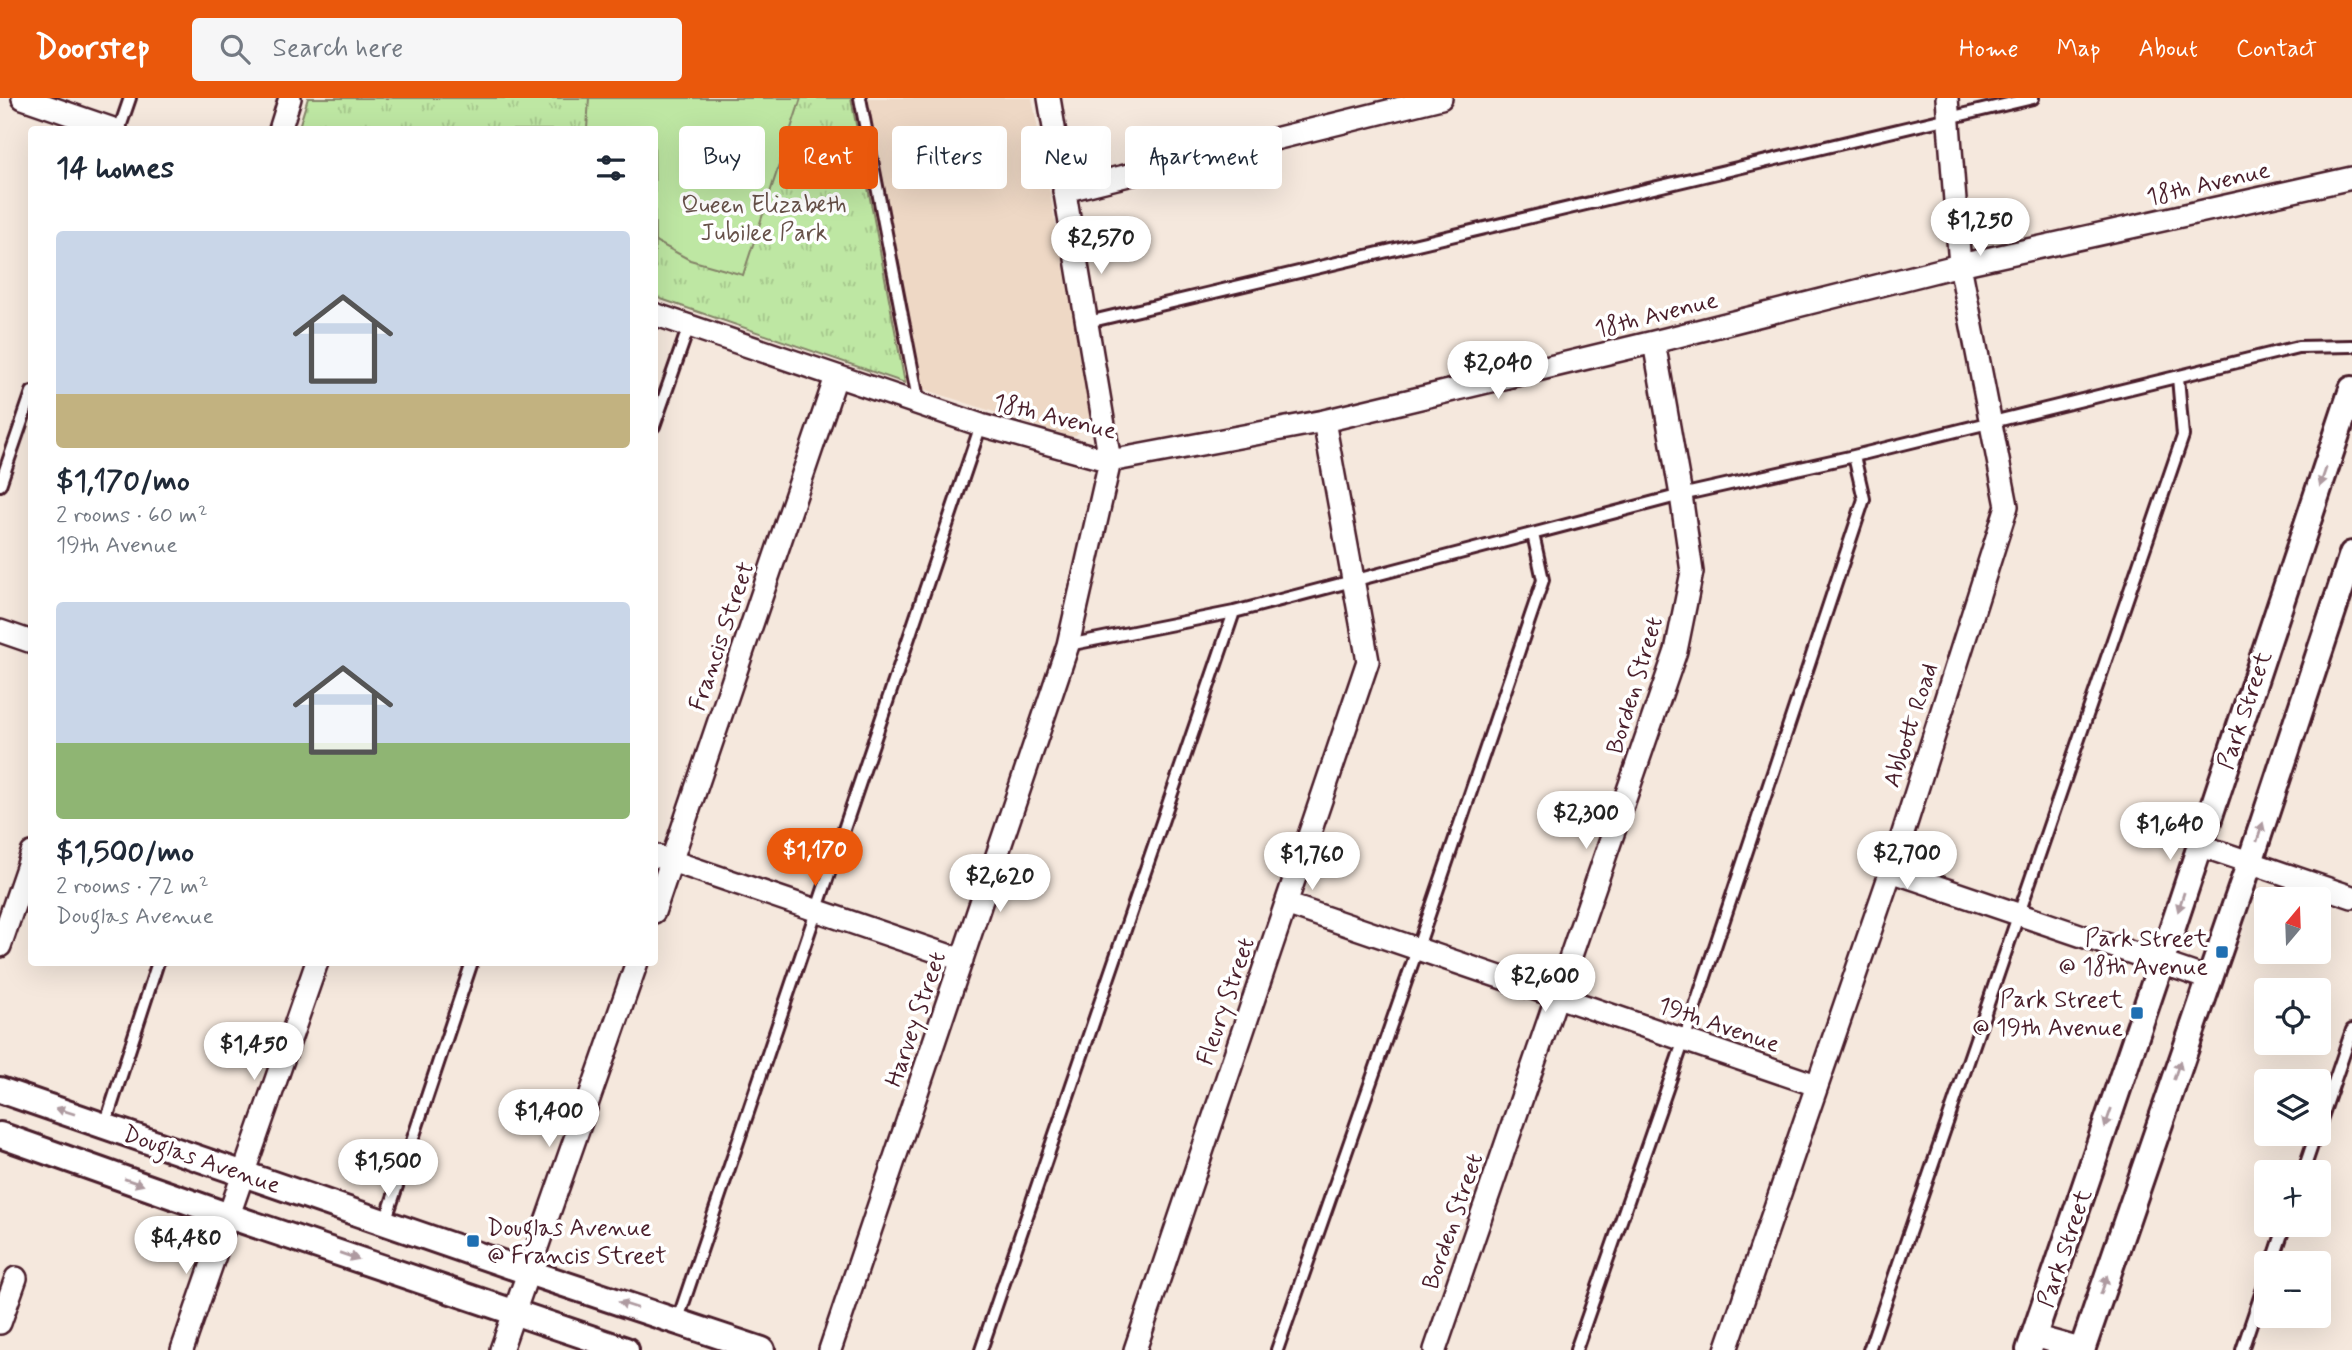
<!DOCTYPE html>
<html lang="en">
<head>
<meta charset="utf-8">
<style>
	:root { --surface:#fff; --page:#f6f6f7; --text:#1f2937; --muted:#747a83; --accent:#ea580c }
	body { margin:0; font-family:Mynerve,sans-serif; background:var(--page); color:var(--text); height:100vh; display:flex; flex-direction:column; font-size:26px; white-space:nowrap }
	* { box-sizing:border-box; margin:0 }
	p { font-size:23px; color:var(--muted) }
	.icon { flex:none; width:38px; height:38px; fill:none; stroke:currentColor; stroke-width:2; stroke-linecap:round; stroke-linejoin:round }
	.map { position:relative; flex:1; overflow:hidden }
	.sheet { position:absolute; left:28px; top:28px; width:630px; height:840px; display:flex; flex-direction:column; background:var(--surface); border-radius:7px; box-shadow:0 7px 28px #0002 }
	.sheet>* { flex:none }
	.top-card { position:absolute; left:679px; top:28px; width:665px; height:63px; display:flex; gap:14px }
	.needle { width:46px; rotate:19deg }
	.fabs { position:absolute; left:2254px; top:789px; display:grid; gap:14px }
	.fabs a { display:grid; place-items:center; width:77px; height:77px; border-radius:7px; background:var(--surface); box-shadow:0 7px 28px #0002; font-size:35px }
	.price { position:absolute; translate:-50% -60px; padding:0 16px; border-radius:24px; background:#fff; color:#222; font-size:23px; line-height:46px; filter:drop-shadow(0 2px 4px #0008) }
	.price::after { content:''; position:absolute; left:50%; top:42px; width:21px; height:16px; margin-left:-10px; background:inherit; clip-path:polygon(0 0,100% 0,50% 100%) }
	.price.on { background:var(--accent); color:#fff }
	ul { padding:0; list-style:none }
	li { display:grid; align-content:center; gap:14px; height:371px; padding:0 28px }
	li span { display:grid; place-items:center; height:217px; border-radius:7px; color:#555 }
	li>.icon { margin-inline-start:auto }
	span .icon { width:126px; height:126px; fill:#fffc; stroke-width:1 }
	li b { font-size:30px }
	h2 { display:flex; justify-content:space-between; align-items:center; height:84px; padding:0 28px; font-size:30px }
	.chip { padding:0 24px; border-radius:7px; background:var(--surface); box-shadow:0 7px 28px #0002; font-size:24px; line-height:63px }
	.chip.on { background:var(--accent); color:#fff }
	header { display:flex; align-items:center; gap:42px; box-sizing:border-box; height:98px; padding:0 35px; background:var(--accent); color:#fff }
	header strong { font-size:33px }
	nav { display:flex; gap:38px; margin-inline-start:auto; font-size:24px }
	.search { width:490px; height:63px; background:var(--page); display:flex; align-items:center; gap:18px; box-sizing:border-box; padding:0 24px; border-radius:7px; color:var(--muted); font-size:26px }
	.map>svg:first-child { display:block }
	.built { fill:#eed8c5 }
	.park { fill:url(#park-tufts); stroke:#848367; stroke-width:2 }
	.garden { fill:#bee7a3; stroke:#848367; stroke-width:2 }
	.lines { fill:none; stroke-linecap:round; stroke-linejoin:round }
	.service-casing { stroke:#4a1f2b; stroke-width:16 }
	.minor-casing { stroke:#4a1f2b; stroke-width:26 }
	.tertiary-casing { stroke:#4a1f2b; stroke-width:30 }
	.service { stroke:#fff; stroke-width:10 }
	.minor { stroke:#fff; stroke-width:21 }
	.tertiary { stroke:#fff; stroke-width:24 }
	.oneway { fill:#ae9aa0 }
	.poi-dot { fill:#1f6fb2; stroke:#fff; stroke-width:2.5 }
	.labels { text-anchor:middle; stroke-width:7; stroke-linejoin:round; paint-order:stroke }
	.street-label { font-size:24px; fill:#4a1f2b; stroke:#fff }
	.park-label { font-size:24px; fill:#675149; stroke:#fff }
	.poi-label { font-size:24px; fill:#4a1f2b; stroke:#fff; text-anchor:end }
</style>
</head>
<body>
<header>
<strong>Doorstep</strong>
<div class="search"><svg class="icon" aria-label="search" viewBox="0 0 24 24"><circle cx="10" cy="10" r="6"/><path d="M15 15l6 6"/></svg>Search here</div>
<nav><a>Home</a><a>Map</a><a>About</a><a>Contact</a></nav>
</header>
<div class="map">
<svg width="2352" height="1252" viewBox="0 0 2352 1252">
	<defs>
		<pattern id="park-tufts" width="24" height="20" patternUnits="userSpaceOnUse" patternTransform="scale(1.75)"><rect width="24" height="20" fill="#bee7a3"/><path d="M3 7l-1-3M5 7V3M7 7l1-3M15 17l-1-3M17 17v-4M19 17l1-3" fill="none" stroke="#a5c68c"/></pattern>
	</defs>
	<rect width="100%" height="100%" fill="#f5e8dd"/>
	<filter id="ink" filterUnits="userSpaceOnUse"><feTurbulence type="fractalNoise" baseFrequency=".0143" numOctaves="2"/><feDisplacementMap in="SourceGraphic" scale="14" xChannelSelector="R" yChannelSelector="G"/><feConvolveMatrix kernelMatrix="1 2 1 2 8 2 1 2 1" color-interpolation-filters="sRGB"/></filter>
	<g filter="url(#ink)">
		<!-- built -->
		<path class="built" d="M851,0H1032L1090,308L1088,325L1076,337L1071,339L905,285Z"/>
		<!-- park -->
		<path class="park" d="M308,0H851L905,285L655,199L654,32H298Z"/>
		<!-- garden -->
		<path class="garden" d="M589,0H801L743,177L690,162L655,143L654,32L587,31Z"/>
		<g class="lines">
			<!-- service casing -->
			<g class="service-casing">
				<path id="service" d="M860,0L919,306
					M119,32L130,0
					M1088,224L2033,0
					M654,328L689,228
					M0,387L32,294
					M1068,547L1234,514L1681,397L1854,358L2298,249L2352,248
					M105,1027L158,864
					M2319,1028L2352,932
					M2303,1074L2316,1036
					M385,1124L472,864
					M2272,1166L2285,1127
					M677,1224L981,327
					M981,1252L1234,514
					M1277,1252L1417,852L1543,482L1533,436
					M1576,1252L1684,942L1864,401L1854,358
					M1869,1252L2183,338L2178,279
					M2242,1252L2266,1181"/>
			</g>
			<!-- minor casing -->
			<g class="minor-casing">
				<path id="minor" d="M23,0L116,32
					M280,32L290,0
					M1064,93L1441,0
					M654,216L981,327L1110,363L1324,323L1654,244L1960,167L2352,80
					M0,533L32,544
					M2199,747L2352,799
					M654,757L962,862
					M1891,773L2209,881
					M1286,806L1816,987
					M654,814L836,279
					M0,848L32,755
					M0,1225L16,1180
					M2034,1238L2084,1252
					M182,1252L317,864
					M501,1252L637,864
					M830,1252L1068,547L1110,363L1049,0
					M1135,1252L1368,563L1324,323
					M1435,1252L1676,553L1692,474L1681,397L1654,244
					M1726,1252L1891,773L2007,408L1960,167L1947,0"/>
			</g>
			<!-- tertiary casing -->
			<g class="tertiary-casing">
				<path id="tertiary" d="M0,992L528,1174L762,1252
					M0,1037L229,1118L626,1252
					M2029,1252L2161,865L2352,291
					M2082,1252L2250,764L2352,456"/>
			</g>
			<!-- service -->
			<use href="#service" class="service"/>
			<!-- minor -->
			<use href="#minor" class="minor"/>
			<!-- tertiary -->
			<use href="#tertiary" class="tertiary"/>
		</g>
		<!-- one-way arrows -->
		<defs><path id="oneway-solid" d="M-6-.8H1V-3.2L6.5 0L1 3.2V.8H-6Z" transform="scale(1.75)"/></defs>
		<g class="oneway">
			<use href="#oneway-solid" transform="translate(2323 379) rotate(109)"/>
			<use href="#oneway-solid" transform="translate(2260 734) rotate(-72)"/>
			<use href="#oneway-solid" transform="translate(2181 804) rotate(108)"/>
			<use href="#oneway-solid" transform="translate(2177 972) rotate(-71)"/>
			<use href="#oneway-solid" transform="translate(65 1013) rotate(-162)"/>
			<use href="#oneway-solid" transform="translate(2108 1020) rotate(109)"/>
			<use href="#oneway-solid" transform="translate(134 1084) rotate(19)"/>
			<use href="#oneway-solid" transform="translate(349 1158) rotate(19)"/>
			<use href="#oneway-solid" transform="translate(2104 1187) rotate(-71)"/>
			<use href="#oneway-solid" transform="translate(628 1207) rotate(-162)"/>
		</g>
	</g>
	<!-- markers -->
	<g class="poi-dot">
		<rect x="2215" y="847" width="14" height="14" rx="3.5"/>
		<rect x="2130" y="908" width="14" height="14" rx="3.5"/>
		<rect x="466" y="1136" width="14" height="14" rx="3.5"/>
	</g>
	<g class="labels">
		<!-- street labels -->
		<g class="street-label">
			<text transform="translate(2208 85) rotate(-13)" y="8">18th Avenue</text>
			<text transform="translate(1656 216) rotate(-14)" y="8">18th Avenue</text>
			<text transform="translate(1055 318) rotate(14)" y="8">18th Avenue</text>
			<text transform="translate(721 538) rotate(-71)" y="8">Francis Street</text>
			<text transform="translate(1634 587) rotate(-73)" y="8">Borden Street</text>
			<text transform="translate(2244 612) rotate(-71)" y="8">Park Street</text>
			<text transform="translate(1910 627) rotate(-72)" y="8">Abbott Road</text>
			<text transform="translate(1225 903) rotate(-71)" y="8">Fleury Street</text>
			<text transform="translate(915 921) rotate(-71)" y="8">Harvey Street</text>
			<text transform="translate(1719 926) rotate(19)" y="8">19th Avenue</text>
			<text transform="translate(202 1061) rotate(19)" y="8">Douglas Avenue</text>
			<text transform="translate(1452 1123) rotate(-71)" y="8">Borden Street</text>
			<text transform="translate(2064 1150) rotate(-71)" y="8">Park Street</text>
		</g>
		<!-- park labels -->
		<g class="park-label">
			<text x="764" y="114">Queen Elizabeth<tspan x="764" dy="28">Jubilee Park</tspan></text>
		</g>
		<!-- poi labels -->
		<g class="poi-label">
			<text x="2208" y="848">Park Street<tspan x="2208" dy="28">@ 18th Avenue</tspan></text>
			<text x="2123" y="909">Park Street<tspan x="2123" dy="28">@ 19th Avenue</tspan></text>
			<text x="487" y="1137" text-anchor="start">Douglas Avenue<tspan x="487" dy="28">@ Francis Street</tspan></text>
		</g>
	</g>
</svg>
<div class="fabs">
<a><svg class="needle" viewBox="-14 -14 28 28"><path d="M0-13l5 13h-10z" fill="#e53935"/><path d="M0 13l5-13h-10z" fill="#747a83"/></svg></a>
<a><svg class="icon" aria-label="locate" viewBox="0 0 24 24"><circle cx="12" cy="12" r="6"/><path d="M12 2v4M12 18v4M2 12h4M18 12h4"/></svg></a>
<a><svg class="icon" aria-label="layers" viewBox="0 0 24 24"><path d="M12 4l9 5-9 5-9-5zM3 14l9 5 9-5"/></svg></a>
<a>+</a>
<a>−</a>
</div>
<b class="price" style="left:1980px;top:160px">$1,250</b>
<b class="price" style="left:1101px;top:178px">$2,570</b>
<b class="price" style="left:1498px;top:303px">$2,040</b>
<b class="price" style="left:1586px;top:753px">$2,300</b>
<b class="price" style="left:2170px;top:764px">$1,640</b>
<b class="price on" style="left:815px;top:790px">$1,170</b>
<b class="price" style="left:1907px;top:793px">$2,700</b>
<b class="price" style="left:1312px;top:794px">$1,760</b>
<b class="price" style="left:1000px;top:816px">$2,620</b>
<b class="price" style="left:1545px;top:916px">$2,600</b>
<b class="price" style="left:254px;top:984px">$1,450</b>
<b class="price" style="left:549px;top:1051px">$1,400</b>
<b class="price" style="left:388px;top:1101px">$1,500</b>
<b class="price" style="left:186px;top:1178px">$4,480</b>
<div class="top-card">
<a class="chip">Buy</a>
<a class="chip on">Rent</a>
<a class="chip">Filters</a>
<a class="chip">New</a>
<a class="chip">Apartment</a>
</div>
<section class="sheet">
<h2>14 homes<svg class="icon" aria-label="filters" viewBox="0 0 24 24"><path d="M4 7h16M4 17h16"/><circle cx="9" cy="7" r="2"/><circle cx="15" cy="17" r="2"/></svg></h2>
<ul>
<li><span style="background:linear-gradient(#c9d6e8 75%,#c2b280 0)"><svg class="icon" aria-label="home" viewBox="0 0 24 24"><path d="M3 11l9-7 9 7M6 9v11h12V9"/></svg></span><div><b>$1,170/mo</b><p>2 rooms · 60 m²</p><p>19th Avenue</p></div></li>
<li><span style="background:linear-gradient(#c9d6e8 65%,#8fb573 0)"><svg class="icon" aria-label="home" viewBox="0 0 24 24"><path d="M3 11l9-7 9 7M6 9v11h12V9"/></svg></span><div><b>$1,500/mo</b><p>2 rooms · 72 m²</p><p>Douglas Avenue</p></div></li>
</ul>
</section>
</div>
</body>
</html>
